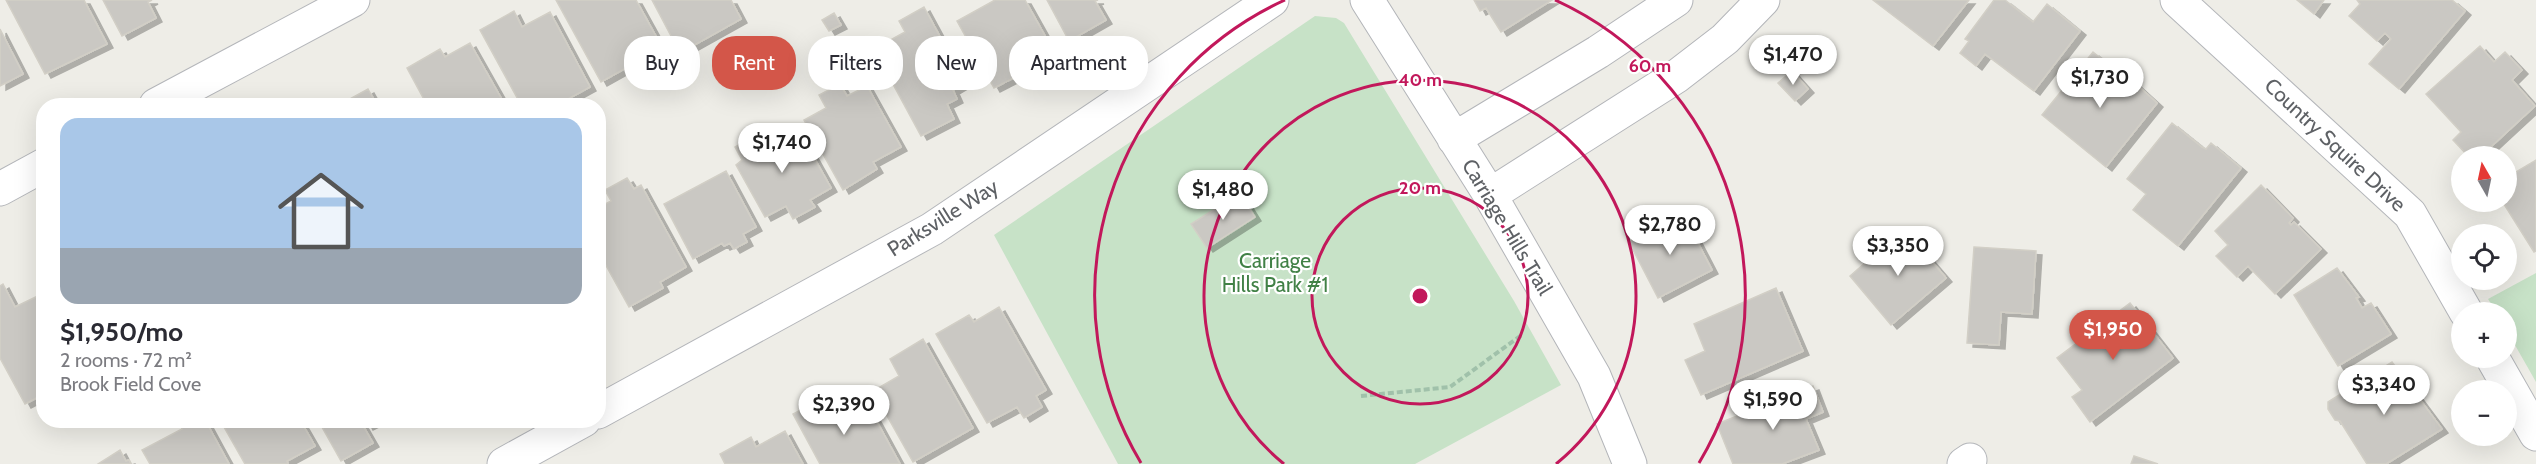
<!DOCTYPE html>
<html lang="en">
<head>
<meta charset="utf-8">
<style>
	:root { --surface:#fff; --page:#f2f2f3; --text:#2b2b33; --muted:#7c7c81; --accent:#d35649 }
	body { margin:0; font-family:Cabin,sans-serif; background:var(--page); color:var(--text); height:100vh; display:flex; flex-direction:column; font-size:22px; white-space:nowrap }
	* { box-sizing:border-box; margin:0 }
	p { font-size:20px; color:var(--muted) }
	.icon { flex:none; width:33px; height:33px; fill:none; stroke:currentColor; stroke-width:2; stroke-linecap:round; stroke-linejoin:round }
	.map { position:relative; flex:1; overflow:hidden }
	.sheet { position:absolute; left:36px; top:98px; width:570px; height:330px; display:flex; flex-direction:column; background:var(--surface); border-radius:24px; box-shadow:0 6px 24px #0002 }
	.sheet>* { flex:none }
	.banner { position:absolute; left:624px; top:36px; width:570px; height:54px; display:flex; gap:12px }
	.needle { width:39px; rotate:351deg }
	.fabs { position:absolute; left:2451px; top:146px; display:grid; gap:12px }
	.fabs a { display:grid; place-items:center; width:66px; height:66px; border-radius:50%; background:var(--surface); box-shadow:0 6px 24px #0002; font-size:30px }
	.price { position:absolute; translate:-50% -51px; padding:0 14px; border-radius:21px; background:#fff; color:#222; font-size:20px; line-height:39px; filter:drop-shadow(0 2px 3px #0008) }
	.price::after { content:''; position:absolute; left:50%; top:36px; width:18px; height:14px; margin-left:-9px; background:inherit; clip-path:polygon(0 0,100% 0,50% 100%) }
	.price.on { background:var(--accent); color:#fff }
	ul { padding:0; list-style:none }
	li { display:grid; align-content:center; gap:12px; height:318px; padding:0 24px }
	li span { display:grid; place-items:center; height:186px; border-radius:18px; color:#555 }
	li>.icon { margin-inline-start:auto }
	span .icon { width:108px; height:108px; fill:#fffc; stroke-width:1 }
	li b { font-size:26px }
	.pill { padding:0 21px; border-radius:24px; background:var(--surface); box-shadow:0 6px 24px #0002; font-size:21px; line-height:54px }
	.pill.on { background:var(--accent); color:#fff }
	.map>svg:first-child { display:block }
	.green { fill:#c7e2c7 }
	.building { fill:#cac8c3; stroke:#d2cfc6; stroke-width:1.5; filter:url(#shadow) }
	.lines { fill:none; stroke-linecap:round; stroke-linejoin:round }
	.street-casing { stroke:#b4b6ba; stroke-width:35 }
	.secondary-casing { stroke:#b3b5b9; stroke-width:35 }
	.path { stroke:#a0c1aa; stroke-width:4; stroke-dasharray:6 3; stroke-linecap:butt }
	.street { stroke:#fff; stroke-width:33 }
	.secondary { stroke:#fff; stroke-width:33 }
	.ring { fill:none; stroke:#c2185b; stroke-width:3 }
	.labels { text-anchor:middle; stroke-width:4.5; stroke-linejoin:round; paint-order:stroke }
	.street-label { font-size:21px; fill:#5e6165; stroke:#fff }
	.park-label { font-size:21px; fill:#418146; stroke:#fff }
	.centre { fill:#c2185b; stroke:#fff; stroke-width:3 }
	.ring-label { font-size:18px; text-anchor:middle; font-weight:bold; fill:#c2185b; stroke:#fff; stroke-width:4.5; stroke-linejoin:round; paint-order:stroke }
</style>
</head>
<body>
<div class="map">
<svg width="2536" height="464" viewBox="0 0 2536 464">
	<defs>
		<filter id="shadow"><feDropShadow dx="6" dy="4" stdDeviation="0" flood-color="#0004"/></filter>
	</defs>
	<rect width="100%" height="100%" fill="#eeede7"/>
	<!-- green -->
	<path class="green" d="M1315,16L1336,18L1344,23L1514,301L1561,385L1415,464H1118L994,235Z
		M2536,273V382L2507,331L2506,312H2496L2488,299Z"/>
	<!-- building -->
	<path class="building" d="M6,0H84L107,44L45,74Z
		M103,0H152L148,2L156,18L122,36Z
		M556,0H636L663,49L656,53L662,64L640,77L633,64L601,82Z
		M652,0H731L741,19L680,53Z
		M995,0H1025L1049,43L1023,58L1029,70L994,88L957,21Z
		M1047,0H1098L1095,1L1106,20L1069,41Z
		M1474,0H1552L1501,32L1486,8L1480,11Z
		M1873,0H1969L1933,46Z
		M1994,0H2005L2033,22L2047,4L2080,31L2034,91L1985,54L1976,66L1960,53L1969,41L1965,39Z
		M2297,0H2324L2314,14Z
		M2357,0H2452L2465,11L2399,89L2369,64L2391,39L2385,33L2377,41L2349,16L2360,4Z
		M924,7L965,83L953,90L957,99L947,104L954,119L921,136L874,49L905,32L899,21Z
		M514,11L522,27L550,12L590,87L557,105H521L480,30Z
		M834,13L841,25L829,31L822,20Z
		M0,29L23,74L0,86Z
		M470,43L505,105H427L407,68L440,49L445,57Z
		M2480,46L2494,62L2505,52L2522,70L2512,80L2535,106L2481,156H2468L2453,140L2461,132L2426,94Z
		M2093,52L2112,67L2108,72L2117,79L2123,72L2157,103L2106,167L2042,115Z
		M1792,71L1808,89L1795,101L1778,83Z
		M840,84L847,96L867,86L901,147L873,162L877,169L843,190L804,120L826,108L819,95Z
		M368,89L377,105H339Z
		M2172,123L2202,147L2206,149L2211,143L2241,168L2178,246L2133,210L2146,194L2127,179Z
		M798,129L831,188L810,200L815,207L793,219L786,206L765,217L736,165L742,160L735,147L760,133L767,146Z
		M2536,160V251L2534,252L2502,201H2506L2513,195L2506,185V178Z
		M726,171L756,227L743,234L747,242L734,249L730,243L724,246L722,243L693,259L664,204Z
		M627,178L634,189L641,185L686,267L660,282L663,288L629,307L598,251V208L611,201L605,190Z
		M2261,185L2293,218L2289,223L2291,225L2294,222L2321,249L2275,294L2248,266L2237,277L2216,256L2228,245L2215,231Z
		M1240,193L1255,217L1207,248L1191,224Z
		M1683,214L1712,270L1658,298L1629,242Z
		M1904,229L1946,278L1891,325L1850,276Z
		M1974,247L2036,251L2032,314L2001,312L1999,345L1967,343Z
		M2337,268L2359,297L2356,298L2362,308L2371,303L2391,334L2338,366L2294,295Z
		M3,284L15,307L44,293V394L25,404L0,358V286Z
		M1776,288L1803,351L1701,395L1685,360L1705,351L1694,324Z
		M2130,303L2173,358L2090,422L2072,397L2082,390L2057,358Z
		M999,307L1046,390L1036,396L1042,407L1024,418L1017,407L987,423L936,334L969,315L974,322Z
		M923,339L973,428L913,462L873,391L899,376L890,359Z
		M2392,362L2442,429L2386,464H2367L2340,421L2335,420L2328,409V402Z
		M1813,386L1823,412L1806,419L1819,450L1782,464H1733L1717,424Z
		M829,395L845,425L853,421L850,417L869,407L900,464H820L793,414Z
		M177,420H205L229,464H150L142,450L182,429Z
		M220,420H300L315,446L287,461L288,464H245Z
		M318,420H379L367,426L365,422L362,424L373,443L341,461Z
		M785,431L803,464H725L720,454L751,437L756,447Z
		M120,450L126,461L129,460L131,464H98Z
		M2134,456L2158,464H2131Z"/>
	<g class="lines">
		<!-- street casing -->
		<g class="street-casing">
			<path id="street" d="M2177,0L2410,214L2466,312
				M156,105L353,0
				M0,189L44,165
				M2492,357L2536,434
				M598,412L932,229L1272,0
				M504,464L584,420
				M1964,464L1970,460"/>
		</g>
		<!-- secondary casing -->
		<g class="secondary-casing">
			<path id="secondary" d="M1367,0L1490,195L1594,376L1630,464
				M1454,139L1598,52L1676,0
				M1490,195L1677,76L1725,39L1763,0"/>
		</g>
		<!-- path -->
		<path class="path" d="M1361,396L1450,387L1523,334"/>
		<!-- street -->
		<use href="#street" class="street"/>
		<!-- secondary -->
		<use href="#secondary" class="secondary"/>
	</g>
	<!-- distance rings -->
	<g class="ring">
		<circle cx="1420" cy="296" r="108"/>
		<path d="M1284 464A216 216 0 1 1 1556 464"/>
		<path d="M1141 463A325 325 0 0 1 1285 0M1555 0A325 325 0 0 1 1699 463"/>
	</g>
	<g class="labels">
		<!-- street labels -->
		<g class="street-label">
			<text transform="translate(2335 145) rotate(43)" y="7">Country Squire Drive</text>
			<text transform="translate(943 218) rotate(-32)" y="7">Parksville Way</text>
			<text transform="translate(1507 227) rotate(59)" y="7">Carriage Hills Trail</text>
		</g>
		<!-- park labels -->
		<g class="park-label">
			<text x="1275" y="268">Carriage<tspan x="1275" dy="24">Hills Park #1</tspan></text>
		</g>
	</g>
	<circle cx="1420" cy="296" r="9" class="centre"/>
	<g class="ring-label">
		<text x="1650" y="72">60 m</text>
		<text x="1420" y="86">40 m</text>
		<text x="1420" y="194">20 m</text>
	</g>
</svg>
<div class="fabs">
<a><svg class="needle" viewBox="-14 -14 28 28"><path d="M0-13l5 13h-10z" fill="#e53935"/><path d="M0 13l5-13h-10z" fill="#7c7c81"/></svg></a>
<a><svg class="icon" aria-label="locate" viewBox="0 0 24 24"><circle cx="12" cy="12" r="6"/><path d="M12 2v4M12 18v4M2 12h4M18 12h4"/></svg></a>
<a>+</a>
<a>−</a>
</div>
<b class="price" style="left:1793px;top:86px">$1,470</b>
<b class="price" style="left:2100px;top:109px">$1,730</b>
<b class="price" style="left:782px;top:174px">$1,740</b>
<b class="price" style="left:1223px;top:221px">$1,480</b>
<b class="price" style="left:1670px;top:256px">$2,780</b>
<b class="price" style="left:1898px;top:277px">$3,350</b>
<b class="price on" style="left:2113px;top:361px">$1,950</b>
<b class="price" style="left:2384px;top:416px">$3,340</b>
<b class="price" style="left:1773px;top:431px">$1,590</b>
<b class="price" style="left:844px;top:436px">$2,390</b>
<div class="banner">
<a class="pill">Buy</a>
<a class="pill on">Rent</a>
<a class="pill">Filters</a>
<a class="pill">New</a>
<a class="pill">Apartment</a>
</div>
<section class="sheet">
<ul>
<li><span style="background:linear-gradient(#a9c7e8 70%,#9aa5b1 0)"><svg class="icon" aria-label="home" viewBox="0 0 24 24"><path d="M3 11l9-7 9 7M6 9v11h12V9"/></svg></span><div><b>$1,950/mo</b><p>2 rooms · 72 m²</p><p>Brook Field Cove</p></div></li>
</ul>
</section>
</div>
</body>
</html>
